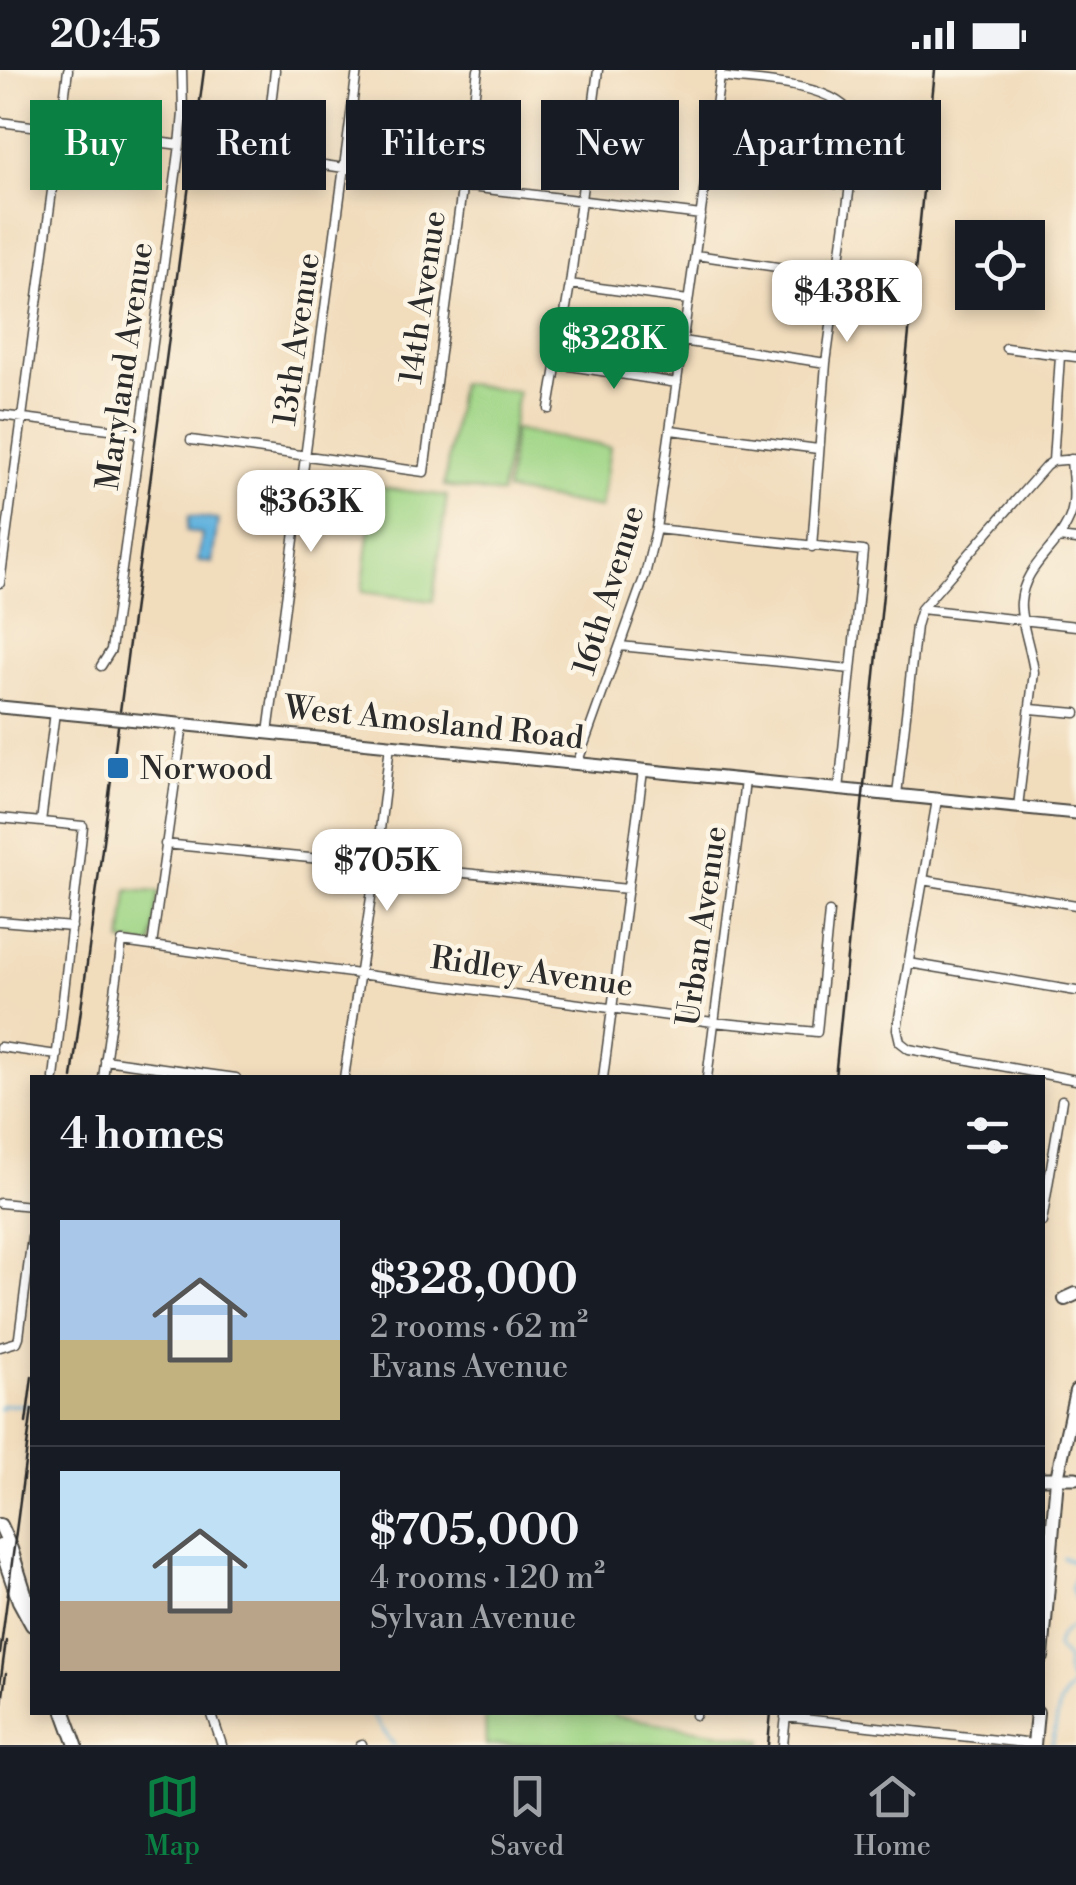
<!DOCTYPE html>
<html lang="en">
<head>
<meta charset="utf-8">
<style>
	:root { --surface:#171b24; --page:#242831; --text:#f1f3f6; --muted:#9ea1a6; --line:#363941; --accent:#0b8043 }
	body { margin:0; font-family:"Libre Bodoni",serif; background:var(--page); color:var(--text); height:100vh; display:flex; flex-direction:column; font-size:38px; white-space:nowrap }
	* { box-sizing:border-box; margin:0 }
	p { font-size:32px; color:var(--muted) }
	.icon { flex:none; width:55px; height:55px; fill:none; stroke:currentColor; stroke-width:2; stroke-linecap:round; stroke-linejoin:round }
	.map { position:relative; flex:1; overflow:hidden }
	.details { position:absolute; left:30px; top:1005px; width:1015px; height:640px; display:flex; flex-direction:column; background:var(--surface); border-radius:0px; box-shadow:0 5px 15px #0003 }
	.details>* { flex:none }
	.guide { position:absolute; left:30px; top:30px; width:1018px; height:90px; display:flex; gap:20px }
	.tools { position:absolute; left:955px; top:150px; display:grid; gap:20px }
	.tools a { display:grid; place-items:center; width:90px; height:90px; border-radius:0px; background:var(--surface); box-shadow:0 5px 15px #0003; font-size:50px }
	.price { position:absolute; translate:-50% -85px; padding:0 22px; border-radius:20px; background:#fff; color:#222; font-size:32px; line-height:65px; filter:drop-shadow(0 2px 5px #0008) }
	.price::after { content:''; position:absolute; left:50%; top:60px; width:30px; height:22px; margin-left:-15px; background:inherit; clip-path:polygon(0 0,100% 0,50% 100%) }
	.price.on { background:var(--accent); color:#fff }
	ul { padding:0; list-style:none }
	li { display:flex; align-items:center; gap:30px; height:250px; padding:0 30px }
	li+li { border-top:2px solid var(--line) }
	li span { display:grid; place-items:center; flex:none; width:280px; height:200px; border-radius:0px; color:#555 }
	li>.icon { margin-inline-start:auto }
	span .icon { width:120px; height:120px; fill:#fffc; stroke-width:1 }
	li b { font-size:42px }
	h2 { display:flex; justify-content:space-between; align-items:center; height:120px; padding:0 30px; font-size:42px }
	.pill { padding:0 35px; border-radius:0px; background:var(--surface); box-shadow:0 5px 15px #0003; font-size:35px; line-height:90px }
	.pill.on { background:var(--accent); color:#fff }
	.status { display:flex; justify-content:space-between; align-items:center; height:70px; padding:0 50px; background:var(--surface); direction:ltr }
	.status svg { height:28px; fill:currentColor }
	.tab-bar { display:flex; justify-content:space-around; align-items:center; height:140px; border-top:2px solid var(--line); background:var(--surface); font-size:28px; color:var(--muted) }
	.tab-bar a { display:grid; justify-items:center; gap:5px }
	.tab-bar .on { color:var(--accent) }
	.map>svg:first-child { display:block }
	.green { fill:#a0d687; stroke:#668059; stroke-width:2.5 }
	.water { fill:#63b3de; stroke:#476f84; stroke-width:2.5 }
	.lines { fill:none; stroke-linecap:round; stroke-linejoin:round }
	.stream { stroke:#63b3de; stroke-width:2.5 }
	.street-casing { stroke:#494641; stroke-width:11 }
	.secondary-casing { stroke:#494641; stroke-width:15 }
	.primary-casing { stroke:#494641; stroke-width:16 }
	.street { stroke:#fff; stroke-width:8 }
	.secondary { stroke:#fff; stroke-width:11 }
	.primary { stroke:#fff; stroke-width:12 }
	.rail { stroke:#2b2b2b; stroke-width:2.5 }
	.secondary-bridge-casing { stroke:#494641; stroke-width:15; stroke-linecap:butt }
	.secondary-bridge { stroke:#fff; stroke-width:11 }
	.poi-dot { fill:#1f6fb2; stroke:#fcf5e5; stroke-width:4 }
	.labels { text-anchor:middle; stroke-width:9; stroke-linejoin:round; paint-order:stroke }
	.street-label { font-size:32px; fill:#2b2b2b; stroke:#fcf5e5 }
	.poi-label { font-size:32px; fill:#2b2b2b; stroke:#fcf5e5; text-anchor:start }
</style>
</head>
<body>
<div class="status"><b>20:45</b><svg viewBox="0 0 49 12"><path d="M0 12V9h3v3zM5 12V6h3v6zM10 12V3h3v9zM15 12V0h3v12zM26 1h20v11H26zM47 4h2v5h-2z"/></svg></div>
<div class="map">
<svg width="1076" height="1675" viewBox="0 0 1076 1675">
	<rect width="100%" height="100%" fill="#fcf5e5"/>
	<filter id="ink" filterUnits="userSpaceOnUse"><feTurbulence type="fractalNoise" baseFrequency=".01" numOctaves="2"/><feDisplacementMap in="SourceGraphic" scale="20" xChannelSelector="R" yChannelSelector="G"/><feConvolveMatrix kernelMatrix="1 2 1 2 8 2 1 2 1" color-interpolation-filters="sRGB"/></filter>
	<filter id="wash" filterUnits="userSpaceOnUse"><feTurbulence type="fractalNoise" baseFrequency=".0048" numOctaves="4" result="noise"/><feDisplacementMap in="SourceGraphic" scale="40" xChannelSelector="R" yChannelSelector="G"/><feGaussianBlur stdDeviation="2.25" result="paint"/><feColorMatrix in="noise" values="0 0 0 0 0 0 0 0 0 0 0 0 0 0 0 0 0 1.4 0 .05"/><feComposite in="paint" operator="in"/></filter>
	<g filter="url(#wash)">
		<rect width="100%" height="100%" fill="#f1dcbc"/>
		<!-- green -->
		<path class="green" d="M460,313L518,322L501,424L444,416Z
			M514,360L610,377L601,438L506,421Z
			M375,417L447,426L433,531L362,522Z
			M128,820L159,822L152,876L122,872Z
			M485,1643H614L615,1646L763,1670L762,1675H486Z"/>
		<!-- water -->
		<path class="water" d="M189,446L218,450L212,493L198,491L202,464L187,461Z"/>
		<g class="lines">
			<!-- stream -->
			<path class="stream" d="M0,1339L3,1335H32
				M1063,1487L1076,1493
				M1076,1505L1071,1517L1076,1530
				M370,1642L394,1675
				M1052,1675L1060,1633L1073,1615L1066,1602L1067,1590L1057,1578C1058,1564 1065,1560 1076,1554"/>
		</g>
	</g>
	<g filter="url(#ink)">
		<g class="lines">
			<!-- street casing -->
			<g class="street-casing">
				<path id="street" d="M275,0L265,86L462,116L701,145
					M720,7C761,13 843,11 858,56L826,293L812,477
					M0,52L180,75
					M709,96L851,116
					M696,185L838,206
					M570,214L688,230
					M682,271L826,293
					M1006,278L1076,287
					M557,294L677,313
					M549,339L570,214L598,0
					M0,345L141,363
					M671,360L818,379
					M191,370L424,402L478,0
					M1053,391L1060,286
					M656,459L863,481L839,720
					M1058,468L1076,470
					M0,513L68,0
					M921,539L1076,556
					M620,576L851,599
					M101,596L111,580L180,75L183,43L182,0
					M1031,639L1076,643
					M268,663L357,0
					M577,694L645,505L656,459L721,0
					M897,725L916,556L921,539L1046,396L1053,391L1076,389
					M937,730L897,959L900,972L909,979L1076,1010
					M1018,737L1034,602C1032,582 1019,548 1021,532C1024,494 1060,478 1071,444C1076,427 1072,407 1071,389
					M0,748L83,756L54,1008
					M41,752L55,642
					M165,774L628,819
					M923,810L1076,835
					M0,851L72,857
					M152,876L183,655
					M909,893L1076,921
					M0,977L57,985
					M105,990L236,1008
					M103,1008L122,872L713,952L817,962L829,842
					M344,1008L376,794L390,675
					M603,1008L643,701
					M707,1008L745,711
					M0,1133L32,1136
					M1042,1152L1062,1030
					M0,1277L17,1272L19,1267L32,1167
					M211,1642L222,1675
					M696,1645L697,1642
					M785,1647L1034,1674
					M360,1675L362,1674
					M783,1675L786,1645"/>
			</g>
			<!-- secondary casing -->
			<g class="secondary-casing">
				<path id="secondary" d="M0,637L105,647
					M148,651L1076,743
					M1042,1408H1076"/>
			</g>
			<!-- primary casing -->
			<g class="primary-casing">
				<path id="primary" d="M1065,1229L1076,1224
					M0,1455L11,1479L32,1545
					M0,1476L19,1531L32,1555
					M1042,1587L1057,1408L1076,1321
					M64,1642L76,1675
					M1034,1675L1037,1642"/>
			</g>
			<!-- street -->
			<use href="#street" class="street"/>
			<!-- secondary -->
			<use href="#secondary" class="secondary"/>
			<!-- primary -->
			<use href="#primary" class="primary"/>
			<!-- rail -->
			<path class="rail" d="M72,1008L204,0
				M835,1008L935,0
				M26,1353L32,1307
				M0,1584L32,1339
				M0,1615L6,1571
				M0,1648L6,1603
				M768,1675L771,1642"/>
			<!-- secondary-bridge casing -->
			<g class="secondary-bridge-casing">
				<path id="secondary-bridge" d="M105,647L148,651"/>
			</g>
			<!-- secondary-bridge -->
			<use href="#secondary-bridge" class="secondary-bridge"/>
		</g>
	</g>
	<!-- markers -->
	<rect class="poi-dot" x="106" y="686" width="24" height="24" rx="5"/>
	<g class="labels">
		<!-- street labels -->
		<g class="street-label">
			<text transform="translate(422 227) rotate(-82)" y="11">14th Avenue</text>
			<text transform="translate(296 269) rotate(-82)" y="11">13th Avenue</text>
			<text transform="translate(124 296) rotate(-82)" y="11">Maryland Avenue</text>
			<text transform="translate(608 520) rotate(-73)" y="11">16th Avenue</text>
			<text transform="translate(434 652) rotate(6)" y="11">West Amosland Road</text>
			<text transform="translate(701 856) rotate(-82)" y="11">Urban Avenue</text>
			<text transform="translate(532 901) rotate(8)" y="11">Ridley Avenue</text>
		</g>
		<!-- poi labels -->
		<g class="poi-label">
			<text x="140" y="709">Norwood</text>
		</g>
	</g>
</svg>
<div class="tools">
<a><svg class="icon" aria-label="locate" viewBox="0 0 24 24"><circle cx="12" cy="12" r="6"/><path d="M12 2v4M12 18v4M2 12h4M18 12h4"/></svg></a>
</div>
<b class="price" style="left:847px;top:275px">$438K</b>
<b class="price on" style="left:614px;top:322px">$328K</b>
<b class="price" style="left:311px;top:485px">$363K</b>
<b class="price" style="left:387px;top:844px">$705K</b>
<div class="guide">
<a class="pill on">Buy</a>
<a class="pill">Rent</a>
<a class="pill">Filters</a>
<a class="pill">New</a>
<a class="pill">Apartment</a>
</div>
<section class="details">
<h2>4 homes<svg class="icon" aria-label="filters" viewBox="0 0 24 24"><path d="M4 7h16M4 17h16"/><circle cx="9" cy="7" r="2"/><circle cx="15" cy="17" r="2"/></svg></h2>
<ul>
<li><span style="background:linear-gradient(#a9c7e8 60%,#c2b280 0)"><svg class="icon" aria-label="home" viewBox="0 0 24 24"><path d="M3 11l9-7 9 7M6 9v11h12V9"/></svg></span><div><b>$328,000</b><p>2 rooms · 62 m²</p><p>Evans Avenue</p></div></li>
<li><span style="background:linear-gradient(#bfe0f5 65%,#b9a48a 0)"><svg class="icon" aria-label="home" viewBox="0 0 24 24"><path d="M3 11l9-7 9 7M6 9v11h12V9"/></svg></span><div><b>$705,000</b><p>4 rooms · 120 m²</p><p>Sylvan Avenue</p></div></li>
</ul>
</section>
</div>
<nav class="tab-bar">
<a class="on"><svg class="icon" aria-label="map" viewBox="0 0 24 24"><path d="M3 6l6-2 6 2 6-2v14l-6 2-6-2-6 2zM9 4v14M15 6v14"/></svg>Map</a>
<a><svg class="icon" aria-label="saved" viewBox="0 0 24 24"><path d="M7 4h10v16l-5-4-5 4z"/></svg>Saved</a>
<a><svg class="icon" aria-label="home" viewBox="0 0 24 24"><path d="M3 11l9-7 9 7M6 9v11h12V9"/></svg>Home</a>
</nav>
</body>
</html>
